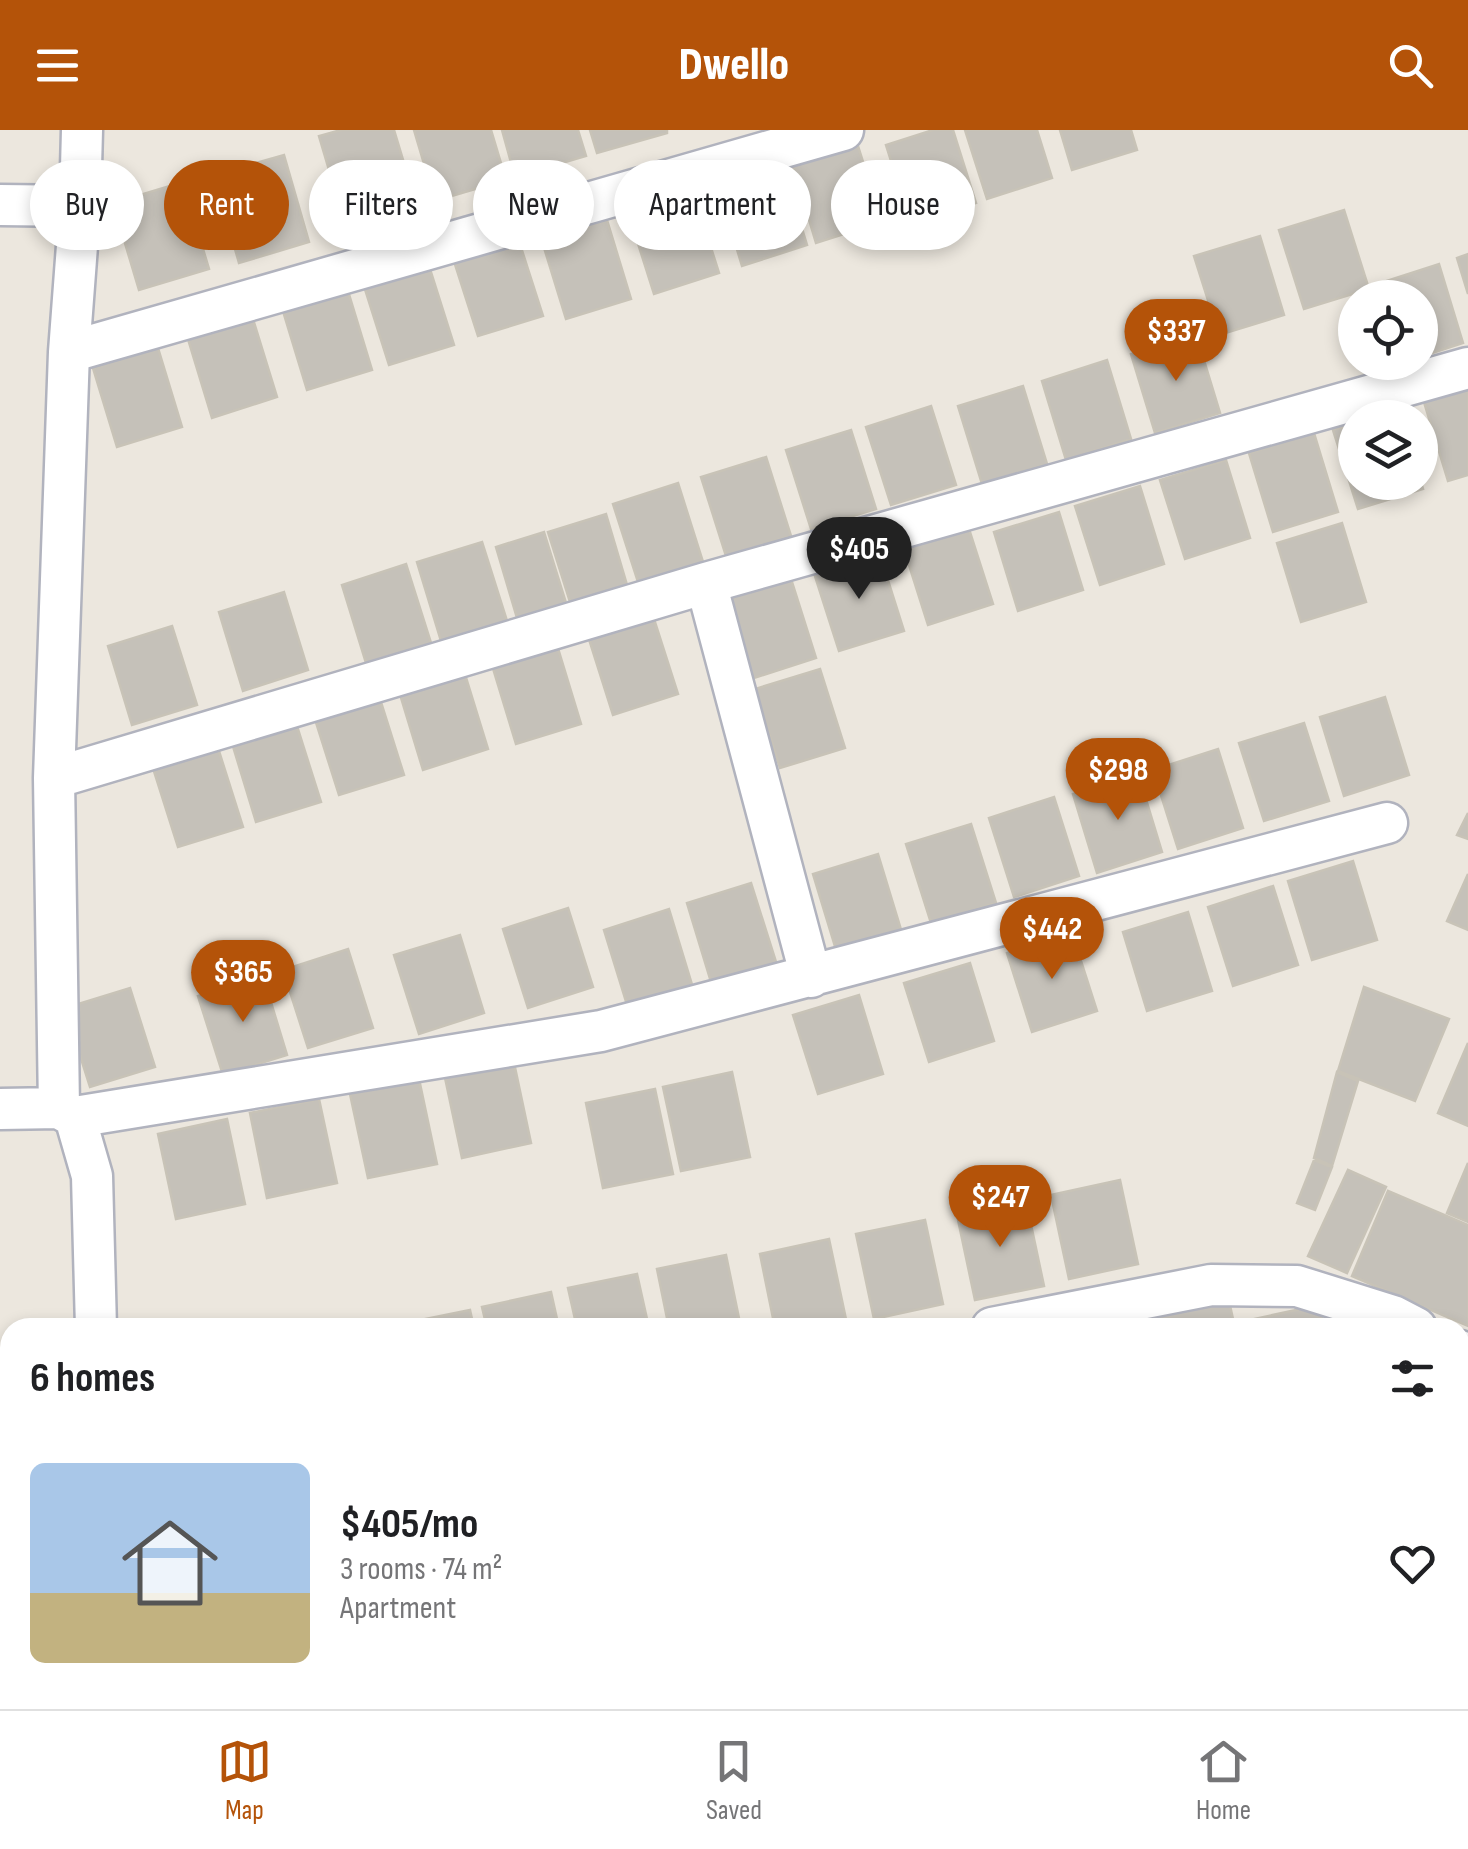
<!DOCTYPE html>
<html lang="en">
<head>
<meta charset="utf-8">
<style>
	:root { --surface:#fff; --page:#f6f6f6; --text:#202124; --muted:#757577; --line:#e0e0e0; --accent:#b45309 }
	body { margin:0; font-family:"Sofia Sans Condensed",sans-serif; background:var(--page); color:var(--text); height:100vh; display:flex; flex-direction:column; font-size:38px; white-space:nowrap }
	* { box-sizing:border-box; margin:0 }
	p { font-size:32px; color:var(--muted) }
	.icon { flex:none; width:55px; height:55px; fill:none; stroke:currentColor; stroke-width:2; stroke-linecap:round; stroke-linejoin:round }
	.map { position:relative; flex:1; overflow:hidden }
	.details { position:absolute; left:0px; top:1188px; width:1470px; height:392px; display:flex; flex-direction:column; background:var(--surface); border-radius:30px 30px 0 0; box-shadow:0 5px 15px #0003 }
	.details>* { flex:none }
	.guide { position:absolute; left:30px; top:30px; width:1410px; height:90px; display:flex; gap:20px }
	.tools { position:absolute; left:1338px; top:150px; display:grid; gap:20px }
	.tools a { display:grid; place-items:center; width:100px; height:100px; border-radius:50%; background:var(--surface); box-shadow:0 5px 15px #0003; font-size:50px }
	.price { position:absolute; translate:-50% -85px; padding:0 22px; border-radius:35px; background:var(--accent); color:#fff; font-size:32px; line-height:65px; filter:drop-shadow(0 2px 5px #0008) }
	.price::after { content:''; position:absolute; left:50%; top:60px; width:30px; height:22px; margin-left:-15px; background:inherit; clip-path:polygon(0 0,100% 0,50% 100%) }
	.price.selected { background:#222; color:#fff }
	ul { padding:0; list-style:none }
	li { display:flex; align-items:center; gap:30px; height:250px; padding:0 30px }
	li+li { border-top:2px solid var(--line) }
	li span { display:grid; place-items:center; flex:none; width:280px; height:200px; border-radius:15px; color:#555 }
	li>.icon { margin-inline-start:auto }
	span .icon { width:120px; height:120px; fill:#fffc; stroke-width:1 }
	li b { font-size:42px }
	h2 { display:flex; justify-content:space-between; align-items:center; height:120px; padding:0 30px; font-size:42px }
	.chip { padding:0 35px; border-radius:45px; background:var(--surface); box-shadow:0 5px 15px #0003; font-size:35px; line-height:90px }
	.chip.selected { background:var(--accent); color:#fff }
	header { display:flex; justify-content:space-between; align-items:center; height:130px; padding:0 30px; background:var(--accent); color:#fff; font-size:45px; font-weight:800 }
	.tabs { display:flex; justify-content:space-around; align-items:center; height:140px; border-top:2px solid var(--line); background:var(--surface); font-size:28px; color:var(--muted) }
	.tabs a { display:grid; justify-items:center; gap:5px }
	.tabs .selected { color:var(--accent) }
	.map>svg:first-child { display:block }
	.building { fill:#c5c1b9; stroke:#c8c3b7; stroke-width:2.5 }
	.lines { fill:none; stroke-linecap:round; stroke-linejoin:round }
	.minor-casing { stroke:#b1b3be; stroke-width:45 }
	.minor { stroke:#fff; stroke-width:40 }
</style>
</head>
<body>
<header><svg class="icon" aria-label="menu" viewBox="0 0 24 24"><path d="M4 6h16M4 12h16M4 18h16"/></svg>Dwello<svg class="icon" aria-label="search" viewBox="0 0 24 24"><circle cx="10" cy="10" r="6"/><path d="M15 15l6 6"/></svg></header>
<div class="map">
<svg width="1468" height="1579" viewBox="0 0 1468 1579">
	<rect width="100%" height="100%" fill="#ece7de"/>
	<!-- building -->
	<path class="building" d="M341,0H394L416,73L345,94L319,6Z
		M414,0H491L506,50L435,71Z
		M502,0H578L586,26L515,47Z
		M590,0H667V3L597,23Z
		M933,0H953L976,73L911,94L886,15Z
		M965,0H1037L1052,48L987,69Z
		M1060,0H1131L1137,20L1072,40Z
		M857,13L882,92L816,113L792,33Z
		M284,25L309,112L239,133L214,45Z
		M783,36L807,115L742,136L718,56Z
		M183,52L209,139L139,160L113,73Z
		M694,64L719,143L654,164L629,85Z
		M1344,80L1369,159L1304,179L1279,100Z
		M607,90L631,169L566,189L542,111Z
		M1260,106L1284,185L1219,205L1194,126Z
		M518,108L543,186L478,206L453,128Z
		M1468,124V164L1457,128Z
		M1439,134L1463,213L1420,227V168H1378L1374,155Z
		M429,136L454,215L389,235L364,156Z
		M348,161L372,240L307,260L283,181Z
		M253,189L277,267L212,288L188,209Z
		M1196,204L1220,283L1155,303L1131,224Z
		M158,218L182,297L117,317L93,238Z
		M1107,230L1131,309L1066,330L1042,251Z
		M1023,256L1047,334L982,354L958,276Z
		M1468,258V345L1448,351L1424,272Z
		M931,276L956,355L891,375L866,297Z
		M1398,280L1401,288H1373Z
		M1355,293V352H1420V349L1423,359L1358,379L1333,300Z
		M851,300L876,379L811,399L786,320Z
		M1314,303L1338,382L1273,402L1249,323Z
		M766,327L791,406L726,426L701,347Z
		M1226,330L1250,408L1185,429L1160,350Z
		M678,353L703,432L638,452L613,374Z
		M1140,356L1164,434L1100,455L1075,376Z
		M1059,382L1083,460L1018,481L994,402Z
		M606,384L627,455L570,472L548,402Z
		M1342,393L1366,472L1301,492L1277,413Z
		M968,396L993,474L928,495L903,416Z
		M544,402L566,473L517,488L496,417Z
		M482,412L507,491L441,511L417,432Z
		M879,422L904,501L839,521L814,443Z
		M406,434L431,513L366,533L342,455Z
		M791,449L816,528L751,549L726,470Z
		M284,462L308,540L243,561L219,482Z
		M653,486L678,564L613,585L588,506Z
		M172,496L197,575L132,595L108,516Z
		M557,515L581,594L516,614L492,535Z
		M820,539L845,618L780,638L755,559Z
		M464,541L488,619L423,640L399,561Z
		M379,566L404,645L339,665L314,586Z
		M1385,567L1409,645L1344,666L1320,587Z
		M296,593L321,672L256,692L232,613Z
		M1304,593L1329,671L1264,691L1239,613Z
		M218,618L243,697L178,717L153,638Z
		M1218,619L1243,698L1178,719L1153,640Z
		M1138,643L1162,722L1097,743L1073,664Z
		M1054,667L1079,746L1014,767L989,688Z
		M1468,683V709L1457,705Z
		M971,694L996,773L931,793L906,714Z
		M878,724L902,803L837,823L813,744Z
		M1353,731L1377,810L1312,830L1288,751Z
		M1468,744V800L1447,791Z
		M751,753L776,832L711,852L687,773Z
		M1273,756L1298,835L1233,856L1208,777Z
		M568,778L593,857L528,878L503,799Z
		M669,779L693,858L628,878L604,800Z
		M1188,782L1212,861L1147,881L1123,802Z
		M1072,803L1097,881L1032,902L1007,823Z
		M460,805L484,883L419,904L394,825Z
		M348,819L373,898L308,918L283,840Z
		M970,833L994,911L929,932L904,853Z
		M263,846L287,925L223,945L198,866Z
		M1364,857L1449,889L1415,971L1338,941Z
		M130,858L155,937L90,957L65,878Z
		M859,865L883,944L818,964L793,885Z
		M1468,913V996L1438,983Z
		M513,928L531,1013L462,1028L444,943Z
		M732,942L750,1027L681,1041L663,957Z
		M1337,942L1358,951L1332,1036L1314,1028Z
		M419,949L437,1034L368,1048L350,964Z
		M655,959L673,1044L603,1058L586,973Z
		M319,969L337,1053L267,1068L250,983Z
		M227,989L245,1074L176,1089L158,1004Z
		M1314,1030L1332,1037L1315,1080L1297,1073Z
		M1468,1033V1092L1447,1083Z
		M1348,1040L1386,1057L1347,1143L1308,1126Z
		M1120,1050L1138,1134L1069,1149L1051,1065Z
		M1388,1061L1468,1095V1196L1352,1146Z
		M1026,1071L1044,1156L975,1170L957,1085Z
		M925,1090L943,1174L874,1189L856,1104Z
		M829,1109L847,1194L831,1198H775L760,1124Z
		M726,1125L741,1198H669L657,1139Z
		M637,1144L649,1198H577L568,1158Z
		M551,1162L559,1198H487L482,1177Z
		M1229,1171L1235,1198H1163L1161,1186Z
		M1319,1175L1324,1198H1252L1250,1190Z
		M470,1180L474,1198H402L401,1194Z
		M1468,1372V1461L1460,1463V1374Z
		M1468,1500V1544L1460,1507V1502Z
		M1460,1514L1468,1548V1579H1380L1378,1570H1460Z
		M579,1570H622L624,1579H552L551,1576Z
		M648,1570H720L722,1579H650Z
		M738,1570H810L812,1579H740Z
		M821,1570H893L895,1579H823Z
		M904,1570H976L978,1579H906Z
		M982,1570H1043L1001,1579H984Z
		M1162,1570H1231L1233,1579H1164Z
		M1279,1570H1375L1377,1579H1281Z"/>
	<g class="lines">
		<!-- minor casing -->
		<g class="minor-casing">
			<path id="minor" d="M0,75L80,76
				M69,222L843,0
				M706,453L811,847
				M54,648L706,453L1468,238
				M59,978L54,648L69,222L80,76L82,0
				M0,979L59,978L75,987L92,1046L96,1198
				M75,987L601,901L1387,693
				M992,1198L1211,1155L1297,1156L1393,1186L1416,1198
				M1460,1221L1468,1225
				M1460,1478L1468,1476
				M103,1570V1579
				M1272,1570L1274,1579
				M1065,1579L1103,1570"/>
		</g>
		<!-- minor -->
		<use href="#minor" class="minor"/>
	</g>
</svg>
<div class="tools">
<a><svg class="icon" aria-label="locate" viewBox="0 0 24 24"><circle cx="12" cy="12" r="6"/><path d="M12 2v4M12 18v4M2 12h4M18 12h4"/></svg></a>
<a><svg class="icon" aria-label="layers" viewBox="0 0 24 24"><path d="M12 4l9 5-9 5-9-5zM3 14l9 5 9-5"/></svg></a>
</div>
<b class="price" style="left:1176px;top:254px">$337</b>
<b class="price selected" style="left:859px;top:472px">$405</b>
<b class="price" style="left:1118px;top:693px">$298</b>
<b class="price" style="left:1052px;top:852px">$442</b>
<b class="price" style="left:243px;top:895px">$365</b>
<b class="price" style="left:1000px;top:1120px">$247</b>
<div class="guide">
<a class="chip">Buy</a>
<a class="chip selected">Rent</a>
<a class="chip">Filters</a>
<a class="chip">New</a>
<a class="chip">Apartment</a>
<a class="chip">House</a>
</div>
<section class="details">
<h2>6 homes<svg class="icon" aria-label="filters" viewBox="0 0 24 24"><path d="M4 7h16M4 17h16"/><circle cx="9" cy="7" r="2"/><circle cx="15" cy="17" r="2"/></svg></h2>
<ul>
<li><span style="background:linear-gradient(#a9c7e8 65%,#c2b280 0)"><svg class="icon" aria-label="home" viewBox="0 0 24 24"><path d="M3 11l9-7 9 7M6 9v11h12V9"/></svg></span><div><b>$405/mo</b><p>3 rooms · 74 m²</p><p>Apartment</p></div><svg class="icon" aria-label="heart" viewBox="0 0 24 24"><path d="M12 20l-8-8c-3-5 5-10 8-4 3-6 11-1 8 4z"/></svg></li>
</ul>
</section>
</div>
<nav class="tabs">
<a class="selected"><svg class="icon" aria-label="map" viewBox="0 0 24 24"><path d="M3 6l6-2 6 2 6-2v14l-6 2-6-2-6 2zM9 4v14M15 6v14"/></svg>Map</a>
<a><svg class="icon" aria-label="saved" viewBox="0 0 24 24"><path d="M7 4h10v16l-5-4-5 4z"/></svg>Saved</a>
<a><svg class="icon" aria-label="home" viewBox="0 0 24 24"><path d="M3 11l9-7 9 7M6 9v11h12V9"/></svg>Home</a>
</nav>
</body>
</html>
